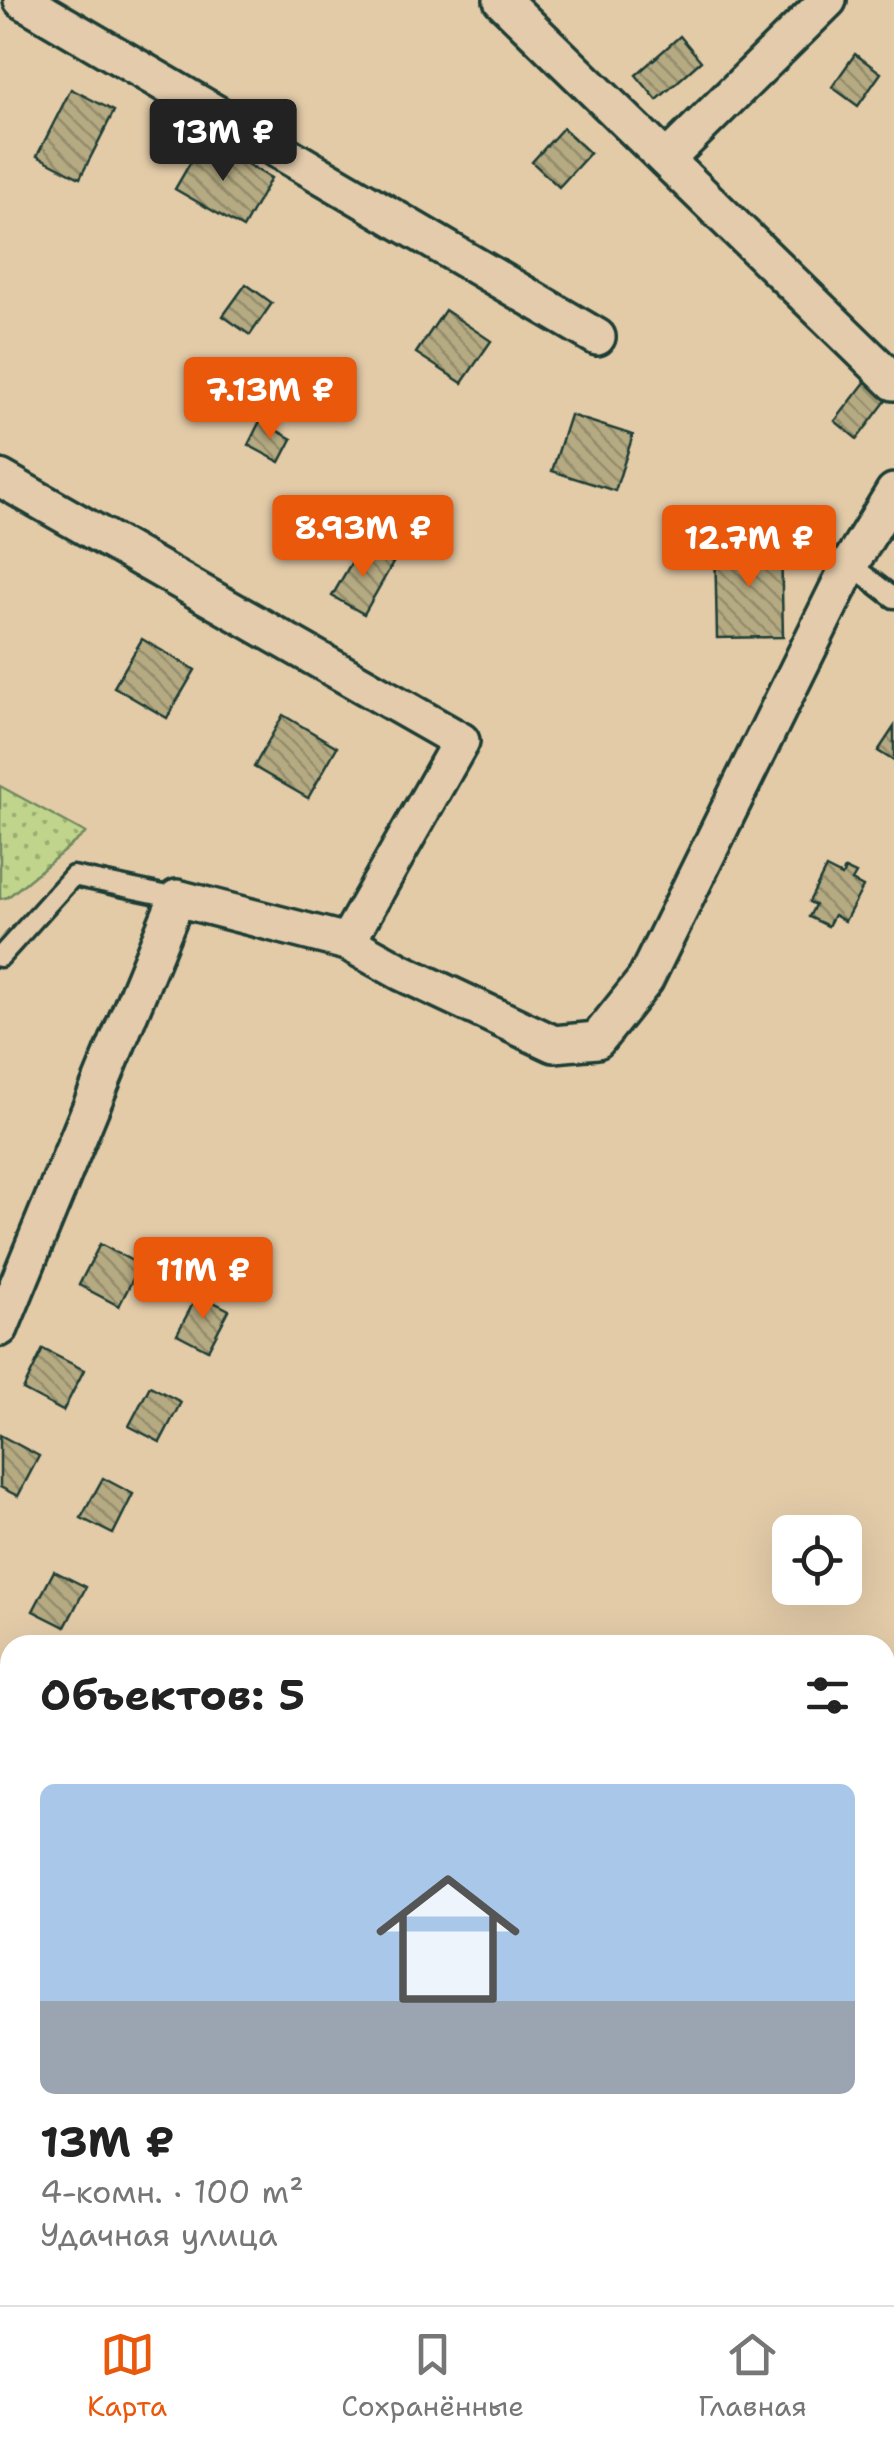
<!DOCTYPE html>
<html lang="ru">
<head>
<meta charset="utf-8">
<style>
	:root { --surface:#fff; --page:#f6f6f6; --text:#222; --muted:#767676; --line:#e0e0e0; --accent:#ea580c }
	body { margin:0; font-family:"Shantell Sans",sans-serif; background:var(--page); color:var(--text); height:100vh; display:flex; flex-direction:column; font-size:38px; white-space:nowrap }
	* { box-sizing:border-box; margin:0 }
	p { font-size:32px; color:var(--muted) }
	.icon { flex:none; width:55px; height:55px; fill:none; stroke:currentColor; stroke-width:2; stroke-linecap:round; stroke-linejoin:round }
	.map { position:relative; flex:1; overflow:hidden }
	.side { position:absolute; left:0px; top:1635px; width:895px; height:670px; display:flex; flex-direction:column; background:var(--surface); border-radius:30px 30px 0 0; box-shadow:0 10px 40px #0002 }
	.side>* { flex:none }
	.fabs { position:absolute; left:772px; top:1515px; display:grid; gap:20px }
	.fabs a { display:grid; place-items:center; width:90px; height:90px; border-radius:15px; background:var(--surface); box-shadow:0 10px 40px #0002; font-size:50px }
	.price { position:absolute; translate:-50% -85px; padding:0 22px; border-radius:10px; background:var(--accent); color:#fff; font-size:32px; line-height:65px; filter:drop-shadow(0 2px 5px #0008) }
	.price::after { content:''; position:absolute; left:50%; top:60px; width:30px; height:22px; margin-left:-15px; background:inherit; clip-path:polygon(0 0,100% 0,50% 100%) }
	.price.on { background:#222; color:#fff }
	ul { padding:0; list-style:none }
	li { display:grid; align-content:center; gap:20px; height:530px; padding:0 40px }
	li+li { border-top:2px solid var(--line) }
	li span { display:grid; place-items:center; height:310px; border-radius:15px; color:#555 }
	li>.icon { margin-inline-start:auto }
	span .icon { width:180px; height:180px; fill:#fffc; stroke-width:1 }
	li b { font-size:42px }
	h2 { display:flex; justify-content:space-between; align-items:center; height:120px; padding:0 40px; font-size:42px }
	.tab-bar { display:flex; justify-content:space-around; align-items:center; height:140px; border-top:2px solid var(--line); background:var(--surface); font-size:28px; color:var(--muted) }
	.tab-bar a { display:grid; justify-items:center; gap:5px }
	.tab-bar .on { color:var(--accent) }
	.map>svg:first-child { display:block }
	.grass { fill:url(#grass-dots); stroke:#708960; stroke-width:2.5 }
	.building { fill:url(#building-back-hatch); stroke:#1f3d34; stroke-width:2.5 }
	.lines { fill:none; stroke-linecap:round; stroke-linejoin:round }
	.service-casing { stroke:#1f3d34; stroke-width:25 }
	.minor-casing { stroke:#1f3d34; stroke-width:42 }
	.service { stroke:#e3cbab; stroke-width:18 }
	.minor { stroke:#e3cbab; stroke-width:35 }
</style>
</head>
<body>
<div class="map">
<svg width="894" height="2305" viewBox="0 0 894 2305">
	<defs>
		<pattern id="grass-dots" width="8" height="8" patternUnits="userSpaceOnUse" patternTransform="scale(2.5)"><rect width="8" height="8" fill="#c0d58b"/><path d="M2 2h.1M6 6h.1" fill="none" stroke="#9bae72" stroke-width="1.8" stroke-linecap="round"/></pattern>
		<pattern id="building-back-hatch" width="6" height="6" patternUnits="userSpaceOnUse" patternTransform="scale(2.5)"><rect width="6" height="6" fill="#b5aa82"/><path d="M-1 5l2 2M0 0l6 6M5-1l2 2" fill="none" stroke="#938c6b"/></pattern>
	</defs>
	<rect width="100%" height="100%" fill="#e3cba8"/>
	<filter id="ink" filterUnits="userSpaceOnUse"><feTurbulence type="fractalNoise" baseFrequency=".01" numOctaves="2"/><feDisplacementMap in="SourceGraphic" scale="20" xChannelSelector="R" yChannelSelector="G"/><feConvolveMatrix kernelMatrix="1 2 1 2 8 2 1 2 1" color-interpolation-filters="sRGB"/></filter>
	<g filter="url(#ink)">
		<!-- grass -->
		<path class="grass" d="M0,786L86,833L8,897L0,899Z"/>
		<!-- building -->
		<path class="building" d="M680,36L701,61L657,100L636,75Z
			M855,54L881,73L858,106L832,87Z
			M71,89L114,111L80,178L37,156Z
			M563,128L590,153L559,187L532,162Z
			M204,139L271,178L243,228L175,189Z
			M246,284L272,303L250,335L223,316Z
			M445,310L491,341L462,383L416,353Z
			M866,381L888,398L857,439L835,421Z
			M570,415L633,435L615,491L552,471Z
			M260,421L292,439L280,462L248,445Z
			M781,541L783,637L717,638L715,543Z
			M361,546L393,563L364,614L332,596Z
			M142,639L195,670L167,718L114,687Z
			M283,715L337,747L308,798L254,767Z
			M894,727V761L878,751Z
			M826,868L842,876L845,869L856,874L852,881L863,887L845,921L834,915L828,926L809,917L815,905L809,902Z
			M100,1244L140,1265L119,1306L79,1285Z
			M198,1294L229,1310L208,1350L177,1334Z
			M43,1349L84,1370L63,1411L23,1390Z
			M150,1386L181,1402L160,1442L129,1426Z
			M0,1435L39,1456L18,1496L0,1487Z
			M103,1478L133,1494L113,1534L81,1518Z
			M54,1571L86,1587L65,1627L33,1611Z
			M7,1662L10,1664V1715L0,1710V1675Z"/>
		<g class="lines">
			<!-- service casing -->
			<g class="service-casing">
				<path id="service" d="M850,564L894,598
					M0,957L73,876L177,898"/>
			</g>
			<!-- minor casing -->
			<g class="minor-casing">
				<path id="minor" d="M22,0L597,337
					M502,0L894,382
					M666,160L828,0
					M0,478L461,741L347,942
					M0,1328L177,898L347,942L401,972L554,1044L597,1040L645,980L850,564L894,492
					M885,1845L894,1831
					M590,2305L596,2295"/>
			</g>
			<!-- service -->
			<use href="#service" class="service"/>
			<!-- minor -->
			<use href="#minor" class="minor"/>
		</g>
	</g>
</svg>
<div class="fabs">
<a><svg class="icon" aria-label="locate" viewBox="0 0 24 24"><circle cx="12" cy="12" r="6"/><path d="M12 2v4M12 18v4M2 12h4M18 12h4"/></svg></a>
</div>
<b class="price on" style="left:223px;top:184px">13M ₽</b>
<b class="price" style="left:270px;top:442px">7.13M ₽</b>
<b class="price" style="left:363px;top:580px">8.93M ₽</b>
<b class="price" style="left:749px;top:590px">12.7M ₽</b>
<b class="price" style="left:203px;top:1322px">11M ₽</b>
<section class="side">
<h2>Объектов: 5<svg class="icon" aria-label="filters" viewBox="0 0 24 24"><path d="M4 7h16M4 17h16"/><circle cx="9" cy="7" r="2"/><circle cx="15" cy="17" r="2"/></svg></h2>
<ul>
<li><span style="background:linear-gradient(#a9c7e8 70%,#9aa5b1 0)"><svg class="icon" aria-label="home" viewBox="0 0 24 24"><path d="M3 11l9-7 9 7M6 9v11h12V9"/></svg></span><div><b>13M ₽</b><p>4-комн. · 100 m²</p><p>Удачная улица</p></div></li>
</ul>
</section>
</div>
<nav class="tab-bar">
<a class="on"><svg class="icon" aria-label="map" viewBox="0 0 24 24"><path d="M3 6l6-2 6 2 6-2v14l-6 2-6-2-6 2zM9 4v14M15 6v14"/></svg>Карта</a>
<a><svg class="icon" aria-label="saved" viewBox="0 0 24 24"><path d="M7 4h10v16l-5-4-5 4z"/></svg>Сохранённые</a>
<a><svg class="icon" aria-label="home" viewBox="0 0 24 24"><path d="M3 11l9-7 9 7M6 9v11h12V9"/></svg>Главная</a>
</nav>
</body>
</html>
